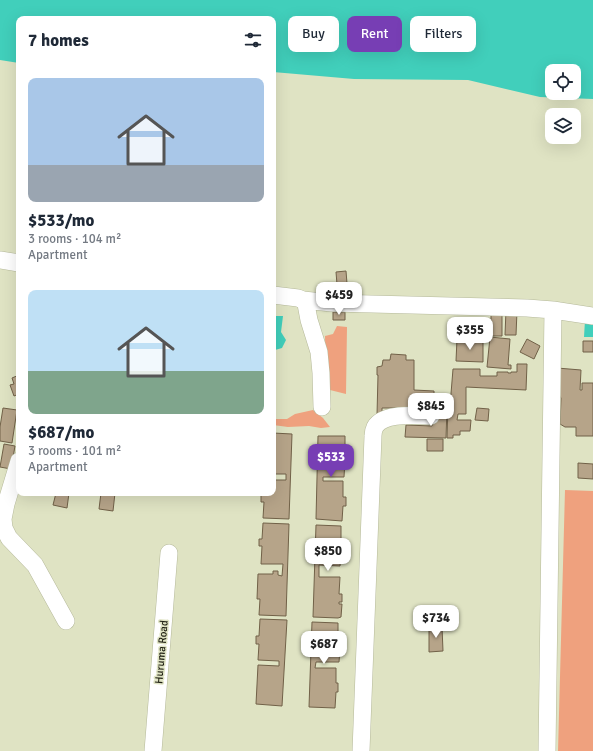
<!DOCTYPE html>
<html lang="en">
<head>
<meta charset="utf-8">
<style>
	:root { --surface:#fff; --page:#f6f6f7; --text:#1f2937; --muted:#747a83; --accent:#773eb4 }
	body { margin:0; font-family:Signika,sans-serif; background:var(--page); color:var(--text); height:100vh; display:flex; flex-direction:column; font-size:15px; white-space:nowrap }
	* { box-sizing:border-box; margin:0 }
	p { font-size:13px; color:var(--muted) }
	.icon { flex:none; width:22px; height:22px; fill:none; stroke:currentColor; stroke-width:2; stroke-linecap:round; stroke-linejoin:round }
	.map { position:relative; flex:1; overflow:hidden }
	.side { position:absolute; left:16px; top:16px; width:260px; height:480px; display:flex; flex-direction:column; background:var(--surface); border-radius:8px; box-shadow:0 4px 16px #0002 }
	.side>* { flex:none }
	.guide { position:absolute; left:288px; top:16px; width:245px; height:36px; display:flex; gap:8px }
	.controls { position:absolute; left:545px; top:64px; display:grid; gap:8px }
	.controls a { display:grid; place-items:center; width:36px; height:36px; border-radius:8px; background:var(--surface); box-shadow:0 4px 16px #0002; font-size:20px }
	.price { position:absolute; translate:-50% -34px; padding:0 9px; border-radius:8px; background:#fff; color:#222; font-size:13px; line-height:26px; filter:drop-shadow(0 1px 2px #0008) }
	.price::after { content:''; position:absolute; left:50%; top:24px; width:12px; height:9px; margin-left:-6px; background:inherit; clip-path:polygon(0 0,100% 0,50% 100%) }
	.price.selected { background:var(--accent); color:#fff }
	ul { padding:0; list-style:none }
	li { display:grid; align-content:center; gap:8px; height:212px; padding:0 12px }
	li span { display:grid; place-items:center; height:124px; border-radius:8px; color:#555 }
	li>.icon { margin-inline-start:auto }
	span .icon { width:72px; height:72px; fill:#fffc; stroke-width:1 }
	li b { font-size:17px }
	h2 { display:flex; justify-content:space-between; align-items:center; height:48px; padding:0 12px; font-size:17px }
	.pill { padding:0 14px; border-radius:8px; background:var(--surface); box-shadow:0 4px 16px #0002; font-size:14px; line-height:36px }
	.pill.selected { background:var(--accent); color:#fff }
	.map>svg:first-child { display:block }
	.green { fill:#efa17e }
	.water { fill:#41cfbb; fill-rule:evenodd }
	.building { fill:#b6a489; stroke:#716148 }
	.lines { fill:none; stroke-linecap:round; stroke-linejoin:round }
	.minor-casing { stroke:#b5b99a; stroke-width:18 }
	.minor { stroke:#fff; stroke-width:17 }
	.labels { text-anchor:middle; stroke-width:3; stroke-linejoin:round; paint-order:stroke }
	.street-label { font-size:11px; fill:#1a1b0f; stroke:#dfe3c3 }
</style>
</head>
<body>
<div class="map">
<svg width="593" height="751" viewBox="0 0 593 751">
	<rect width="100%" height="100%" fill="#dfe3c3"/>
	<!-- green -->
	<path class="green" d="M337,326L347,327L346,394L326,389L325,336L333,334Z
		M313,410L323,418L330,427L321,428L309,426L288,427L273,425V419H287L295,414Z
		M565,490L593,491V751H558Z"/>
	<!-- water -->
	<path class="water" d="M0,0H593V99L540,97L468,80L354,79L273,72V19H19V63L0,60ZM552,71H574V93H552Z
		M273,316H283L281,332L286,340L282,348L275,350L273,348Z
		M585,320H593V337H584Z"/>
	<!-- building -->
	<path class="building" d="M346,271L348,296L338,297L336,272Z
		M502,307V336H491V308Z
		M506,310L517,311L516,335H505Z
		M333,312H345V320H333Z
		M490,337L510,339L508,365H511V369L487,367Z
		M457,339L483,340V362L456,361Z
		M527,339L540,346L534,359L520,352Z
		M583,341H593V352H583Z
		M391,354L406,355V360H414V390L434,391V394H440L439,402H434V404H426V408H382V415H377L378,375H377V367L382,366L383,360H390Z
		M273,359H274V393H273Z
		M517,364H527L526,390L466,387V414H458L457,420H471L470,431H460V435H453V438H447L448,406H450L453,369H480V376H497V372H508V373H511V372H517Z
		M557,368L581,370L580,390H582V383H593V436H576V427H565L560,424L561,398L557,392Z
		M19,375V394L14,396L10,385L14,384L12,378Z
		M3,408L17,410L12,443L0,441V427Z
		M433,408H447L446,438L405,437L406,425L432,426Z
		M477,408L489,409L488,421L475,420Z
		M273,433L292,434L289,519L263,518L264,502H261V493H273V480H286V474H273Z
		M318,436H345V452H347V461L345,460L344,477H323V481H343V497H346V506H343L342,521L316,519Z
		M427,439H443V451H427Z
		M4,444L15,446L11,469L0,467Z
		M578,463L593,464V479L578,478Z
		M56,493H69L67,508L53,505Z
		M101,493H115L113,511L99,509Z
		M263,523L289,524L286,616L259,615L260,599H257L258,574H273V571H278V575L282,576L283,564H261L262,546H259V539H262Z
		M316,525L341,526V541L344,542V550H341L340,566L319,565V577H340L339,594H342V602H339V604H342L341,617L338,618L313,617Z
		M260,619L287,620L282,706L256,704L258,665L279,666V661L258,660L259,644H256V636H259Z
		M428,619H443L442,623H428Z
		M312,622L338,623V639H340V647H337V649H340L339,662H316L315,668H336V683H338V692H336L335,708L309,707Z
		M429,627H442L443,651L429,652Z"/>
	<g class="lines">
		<!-- minor casing -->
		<g class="minor-casing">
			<path id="minor" d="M0,260L19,263
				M273,295L298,298L303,300L306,304L309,320L319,352L321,373L322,407
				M303,300L332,303L527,308L553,310L593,316
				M19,461L6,504L3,519L4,528L9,538L35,565L66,621
				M153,751L169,553
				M361,751L373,436C373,433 374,429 375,427C384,412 416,416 431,416
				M547,751L553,310"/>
		</g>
		<!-- minor -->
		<use href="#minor" class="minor"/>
	</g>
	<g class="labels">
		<!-- street labels -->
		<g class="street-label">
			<text transform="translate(161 652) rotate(-85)" y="4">Huruma Road</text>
		</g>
	</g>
</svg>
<div class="controls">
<a><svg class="icon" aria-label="locate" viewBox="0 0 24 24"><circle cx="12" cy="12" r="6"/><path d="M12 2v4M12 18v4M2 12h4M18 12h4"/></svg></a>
<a><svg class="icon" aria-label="layers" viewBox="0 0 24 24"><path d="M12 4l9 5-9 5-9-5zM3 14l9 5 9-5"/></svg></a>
</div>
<b class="price" style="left:339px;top:316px">$459</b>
<b class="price" style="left:470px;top:351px">$355</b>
<b class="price" style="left:431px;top:427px">$845</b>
<b class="price selected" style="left:331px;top:478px">$533</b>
<b class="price" style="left:328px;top:572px">$850</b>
<b class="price" style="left:436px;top:639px">$734</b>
<b class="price" style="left:324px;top:665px">$687</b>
<div class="guide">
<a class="pill">Buy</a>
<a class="pill selected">Rent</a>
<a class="pill">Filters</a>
</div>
<section class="side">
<h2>7 homes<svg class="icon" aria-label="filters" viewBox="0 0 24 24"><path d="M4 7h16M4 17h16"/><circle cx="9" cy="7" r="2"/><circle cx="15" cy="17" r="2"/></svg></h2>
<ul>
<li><span style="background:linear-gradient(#a9c7e8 70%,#9aa5b1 0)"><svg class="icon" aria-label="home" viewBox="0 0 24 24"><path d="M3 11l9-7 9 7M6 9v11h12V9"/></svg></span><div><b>$533/mo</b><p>3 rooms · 104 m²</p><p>Apartment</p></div></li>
<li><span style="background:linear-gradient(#bfe0f5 65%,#7fa58c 0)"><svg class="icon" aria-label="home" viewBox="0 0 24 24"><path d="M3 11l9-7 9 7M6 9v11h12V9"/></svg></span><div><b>$687/mo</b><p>3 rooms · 101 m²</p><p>Apartment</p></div></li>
</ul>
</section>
</div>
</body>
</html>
